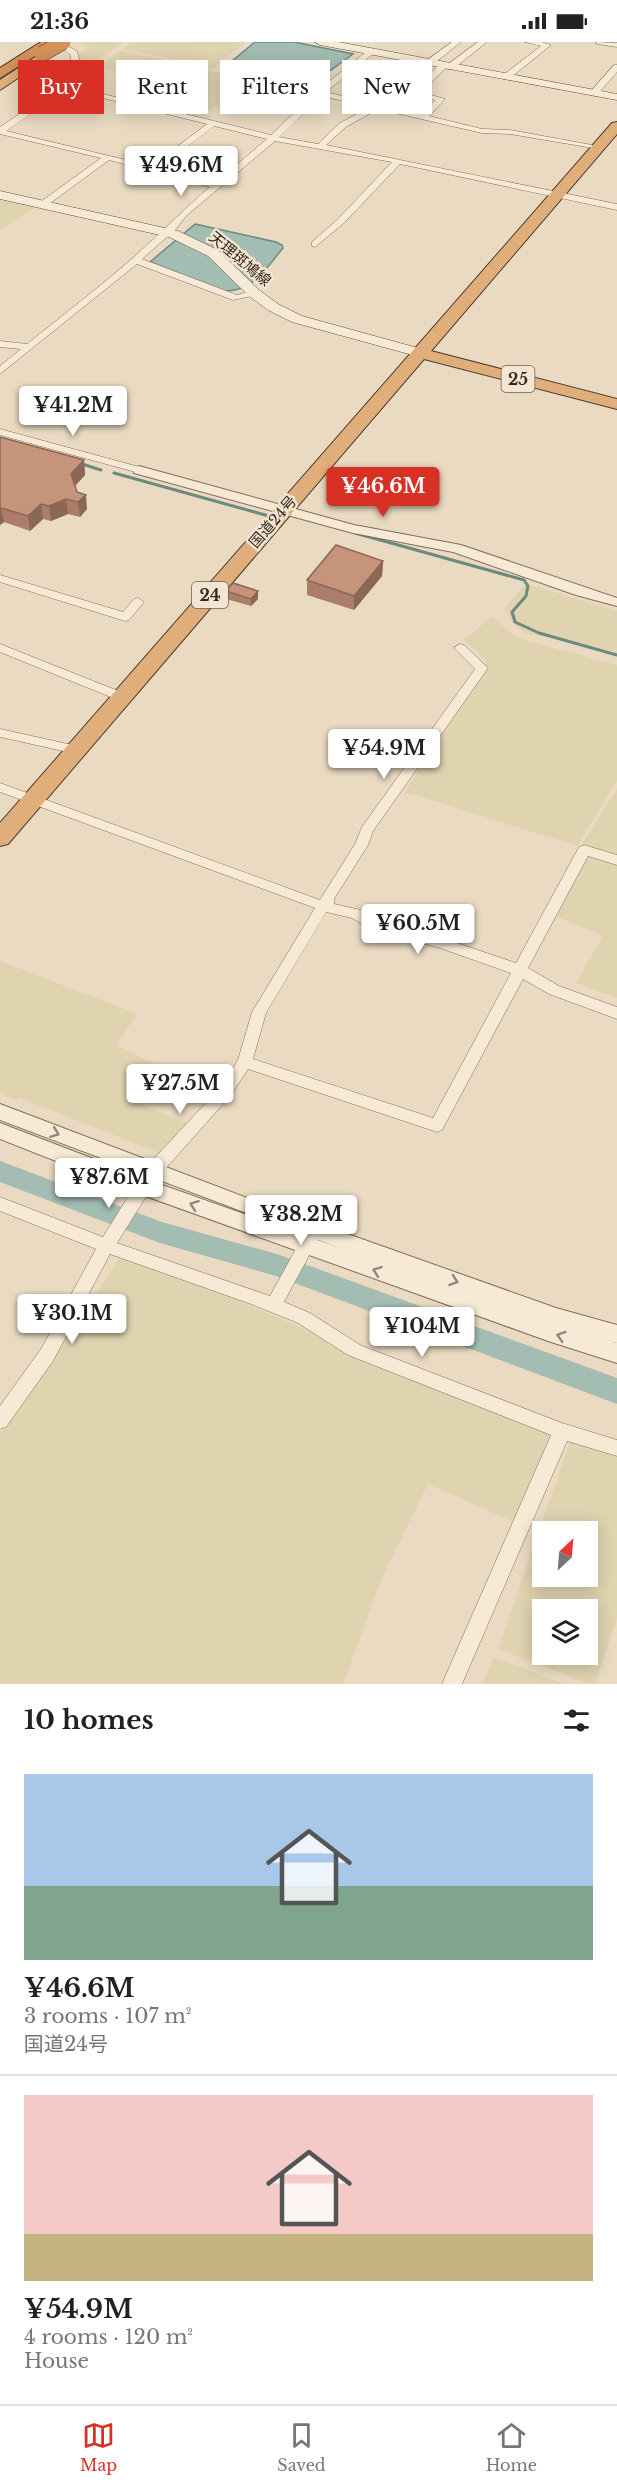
<!DOCTYPE html>
<html lang="en">
<head>
<meta charset="utf-8">
<style>
	:root { --surface:#fff; --page:#f2f2f2; --text:#222; --muted:#767676; --line:#e0e0e0; --accent:#d93025 }
	body { margin:0; font-family:"Libre Baskerville","Noto Sans JP",serif; background:var(--page); color:var(--text); height:100vh; display:flex; flex-direction:column; font-size:22px; white-space:nowrap }
	* { box-sizing:border-box; margin:0 }
	p { font-size:20px; color:var(--muted) }
	.icon { flex:none; width:33px; height:33px; fill:none; stroke:currentColor; stroke-width:2; stroke-linecap:round; stroke-linejoin:round }
	.map { position:relative; height:1642px; overflow:hidden }
	.details { display:flex; flex-direction:column; background:var(--surface); flex:1 }
	.details>* { flex:none }
	.guide { position:absolute; left:18px; top:18px; width:582px; height:54px; display:flex; gap:12px }
	.needle { width:39px; rotate:26deg }
	.fabs { position:absolute; left:532px; top:1479px; display:grid; gap:12px }
	.fabs a { display:grid; place-items:center; width:66px; height:66px; border-radius:0px; background:var(--surface); box-shadow:0 3px 15px #0003; font-size:30px }
	.price { position:absolute; translate:-50% -51px; padding:0 14px; border-radius:6px; background:#fff; color:#222; font-size:20px; line-height:39px; filter:drop-shadow(0 2px 3px #0008) }
	.price::after { content:''; position:absolute; left:50%; top:36px; width:18px; height:14px; margin-left:-9px; background:inherit; clip-path:polygon(0 0,100% 0,50% 100%) }
	.price.selected { background:var(--accent); color:#fff }
	ul { padding:0; list-style:none }
	li { display:grid; align-content:center; gap:12px; height:318px; padding:0 24px }
	li+li { border-top:2px solid var(--line) }
	li span { display:grid; place-items:center; height:186px; border-radius:0px; color:#555 }
	li>.icon { margin-inline-start:auto }
	span .icon { width:108px; height:108px; fill:#fffc; stroke-width:1 }
	li b { font-size:26px }
	h2 { display:flex; justify-content:space-between; align-items:center; height:72px; padding:0 24px; font-size:26px }
	.tag { padding:0 21px; border-radius:0px; background:var(--surface); box-shadow:0 3px 15px #0003; font-size:21px; line-height:54px }
	.tag.selected { background:var(--accent); color:#fff }
	.status { display:flex; justify-content:space-between; align-items:center; height:42px; padding:0 30px; background:var(--surface); direction:ltr }
	.status svg { height:16px; fill:currentColor }
	.tabs { display:flex; justify-content:space-around; align-items:center; height:84px; border-top:2px solid var(--line); background:var(--surface); font-size:16px; color:var(--muted) }
	.tabs a { display:grid; justify-items:center; gap:3px }
	.tabs .selected { color:var(--accent) }
	.map>svg:first-child { display:block }
	.farmland { fill:#dfd3b0; fill-rule:evenodd }
	.water { fill:#a4bdb3; stroke:#6c8a80; stroke-width:1.5 }
	.lines { fill:none; stroke-linecap:round; stroke-linejoin:round }
	.stream { stroke:#6c8a80; stroke-width:3 }
	.river { fill:#a4bdb3; fill-rule:evenodd }
	.minor-casing { stroke:#836c5b; stroke-width:1 }
	.tertiary-casing { stroke:#836c5b; stroke-width:2 }
	.secondary-casing { stroke:#654d3e; stroke-width:1 }
	.trunk-casing { stroke:#513b2f; stroke-width:2 }
	.motorway-casing { stroke:#513b2f; stroke-width:2 }
	.minor { fill:#f6e9d5; fill-rule:evenodd }
	.tertiary { fill:#f6e9d5; fill-rule:evenodd }
	.secondary { fill:#f6e9d5; fill-rule:evenodd }
	.trunk { fill:#e0ae7a; fill-rule:evenodd }
	.motorway { fill:#d49258; fill-rule:evenodd }
	.motorway-bridge-casing { stroke:#513b2f; stroke-width:16; stroke-linecap:butt }
	.motorway-bridge { stroke:#d49258; stroke-width:15 }
	.wall { fill:#aa7e6a }
	.shaded-wall { fill:#8b6756 }
	.building { fill:#c6937b; stroke:#8b6756; stroke-width:1.5 }
	.oneway { stroke:#95887a }
	.labels { text-anchor:middle; stroke-width:5; stroke-linejoin:round; paint-order:stroke }
	.far-street-label { font-size:15px; fill:#34261e; stroke:#f2e5d1 }
	.shield { fill:#f2e5d1; stroke:#6d5f54; stroke-width:1.5 }
	.shield-label { font-size:16px; font-weight:bold; fill:#34261e }
</style>
</head>
<body>
<div class="status"><b>21:36</b><svg viewBox="0 0 49 12"><path d="M0 12V9h3v3zM5 12V6h3v6zM10 12V3h3v9zM15 12V0h3v12zM26 1h20v11H26zM47 4h2v5h-2z"/></svg></div>
<div class="map">
<svg width="617" height="1642" viewBox="0 0 617 1642">
	<rect width="100%" height="100%" fill="#eadac2"/>
	<!-- farmland -->
	<path class="farmland" d="M81,0H123L93,23L75,16L79,11L91,5L78,2Z
		M131,0H245L212,27L189,20L122,7Z
		M120,9L187,22L214,30L260,38L237,62L232,61L224,67L214,65L205,72L211,74L206,78L154,65L184,42L159,40L98,25Z
		M0,157L33,165L34,166L0,188Z
		M527,540L530,543L617,569V613L576,601L524,591L516,584L504,567Z
		M491,575L497,577L507,589L520,597L617,623V739L577,804L405,750L486,622L485,617L464,598Z
		M617,747V816L584,805L582,802Z
		M588,811L617,821V956L576,941L603,894L554,873Z
		M0,919L137,972L116,1003L165,1027L142,1063L189,1082L162,1112L20,1056L16,1058L0,1051Z
		M131,1212L399,1328L551,1385L555,1395L524,1484L428,1442L383,1533L343,1642H0V1392L38,1340L121,1214Z
		M571,1397L617,1411V1577L595,1642H589L498,1607ZM543,1490H588V1534H543ZM543,1568H588V1612H543Z
		M494,1615L564,1642H482Z"/>
	<!-- water -->
	<path class="water" d="M255,0H294L353,12L313,41L302,43L228,27L225,25Z
		M195,182L276,200L282,203L283,206C267,225 253,250 225,249L150,220Z"/>
	<g class="lines">
		<!-- stream -->
		<path class="stream" d="M82,422L101,428
			M114,431L269,474
			M355,491L524,538L528,544L526,554L512,570L515,580L539,591L617,613"/>
		<!-- river -->
		<path class="river" d="M0,1119L162,1180L277,1212L617,1336V1362L276,1234L160,1201L0,1140Z"/>
		<!-- minor casing -->
		<g class="minor-casing">
			<path id="minor" d="M49,0H59L77,9L79,18L98,25L69,46L91,49L271,93L316,50L367,9L374,11L326,50L363,59L394,32L407,16H413L414,18L400,36L370,60L395,66L440,22H446V26L421,50L445,57L429,74L482,87L510,88L603,105L599,107L510,92L482,91L378,67L346,85L326,103L617,162V168L400,122L344,181L315,205L312,204V200L338,177L392,120L275,99L186,174L176,187L142,217L237,253L254,248L259,251L257,253L233,258L137,222L0,332V324L21,307L0,305V299L27,302C63,273 100,245 135,214C161,191 184,167 210,145L109,118L45,165H39V161L101,116L0,92V85L88,26L72,21L70,12ZM63,50L91,53L207,82L151,124L6,89ZM322,54L370,65L340,81L318,102L279,95ZM417,54L435,58L421,72L403,68ZM214,84L267,97L215,141L159,126Z
				M452,0H461L432,23H426V19Z
				M478,0H487L453,27H447V23Z
				M525,0H542L551,3L509,37H503V33L541,4Z
				M596,0L617,1V5L597,2Z
				M614,23H617V30L597,53H591V49Z
				M0,387L143,426L144,428L139,431L0,393Z
				M0,533L123,570L134,557L138,556L144,560L129,578L125,579L0,540Z
				M0,602L126,652L128,655L122,659L118,658L0,610Z
				M460,602L464,603L488,626L373,789L368,803L334,857V862L361,868L382,880L442,896L516,921L579,805L584,803L617,813V823L588,814L528,926L559,944L617,965V977L549,952L523,937L442,1088L437,1090L248,1027L231,1053L159,1134L117,1201L270,1254L304,1192L310,1190L316,1192L318,1197L284,1260L310,1271L360,1303L562,1381L617,1398V1414L567,1399L462,1642H442L551,1393L348,1313L298,1281L251,1262L110,1212L53,1319L6,1385L0,1387V1364L41,1307L96,1207L0,1169V1155L103,1195L147,1124L221,1045L238,1018L252,970L315,866L0,750V741L320,858L355,802L362,785L475,627L454,606ZM326,870L352,876L373,888L440,906L511,931L433,1076L253,1017L266,971Z
				M0,687L77,704L83,708L77,712L0,695Z"/>
		</g>
		<!-- tertiary casing -->
		<g class="tertiary-casing">
			<path id="tertiary" d="M139,424L354,483L461,503L617,556V564L576,553L453,510L353,491L134,431L133,428Z
				M0,1062L266,1163L556,1266L617,1283V1301L612,1300L617,1301V1321L548,1299L137,1151L0,1097V1081L151,1139L340,1206L0,1078Z"/>
		</g>
		<!-- secondary casing -->
		<g class="secondary-casing">
			<path id="secondary" d="M315,0H338L617,52V58L320,3Z
				M0,149L178,189L218,208L259,248L278,262L302,274L425,308L427,311L420,315L292,280L268,268L249,254L208,214L169,195L0,157Z"/>
		</g>
		<!-- trunk casing -->
		<g class="trunk-casing">
			<path id="trunk" d="M58,0L69,2L0,48V38Z
				M617,80V92L431,309L617,357V367L424,317L8,802L0,804V781L612,81Z"/>
		</g>
		<!-- motorway casing -->
		<g class="motorway-casing">
			<path id="motorway" d="M41,0H57L0,36V26Z"/>
		</g>
		<!-- minor -->
		<use href="#minor" class="minor"/>
		<!-- tertiary -->
		<use href="#tertiary" class="tertiary"/>
		<!-- secondary -->
		<use href="#secondary" class="secondary"/>
		<!-- trunk -->
		<use href="#trunk" class="trunk"/>
		<!-- motorway -->
		<use href="#motorway" class="motorway"/>
		<!-- motorway-bridge casing -->
		<g class="motorway-bridge-casing">
			<path id="motorway-bridge" d="M42,12L63,0"/>
		</g>
		<!-- motorway-bridge -->
		<use href="#motorway-bridge" class="motorway-bridge"/>
	</g>
	<!-- wall -->
	<path class="wall" d="M0,395L84,418L85,433L75,444L77,450L87,467L80,475L68,472L51,479L43,477L30,489L4,480L0,483Z
		M383,519L382,534L354,568L307,553V538Z
		M226,549L258,557L251,564L226,557Z"/>
	<!-- shaded-wall -->
	<path class="shaded-wall" d="M84,418L85,433L73,446L71,432Z
		M86,453L87,467L80,475L78,460Z
		M66,457L68,472L51,479L49,464Z
		M41,462L43,477L30,489L28,474Z
		M1,466L4,480L0,483V467Z
		M383,519L382,534L354,568V554Z
		M258,549V557L251,564V557Z"/>
	<!-- building -->
	<path class="building" d="M0,395L84,418L71,432L77,450L86,453L78,460L66,457L49,464L41,462L28,474L1,466L0,467Z
		M336,503L383,519L354,554L307,538Z
		M233,541L258,549L251,557L226,549Z"/>
	<!-- one-way arrows -->
	<defs><path id="oneway-chevron" d="M-2-3.5L2.5 0L-2 3.5" fill="none" stroke-width="1.6" stroke-linecap="round" stroke-linejoin="round" transform="scale(1.5)"/></defs>
	<g class="oneway">
		<use href="#oneway-chevron" transform="translate(55 1091) rotate(21)"/>
		<use href="#oneway-chevron" transform="translate(194 1163) rotate(-160)"/>
		<use href="#oneway-chevron" transform="translate(377 1229) rotate(-160)"/>
		<use href="#oneway-chevron" transform="translate(454 1239) rotate(19)"/>
		<use href="#oneway-chevron" transform="translate(561 1294) rotate(-162)"/>
	</g>
	<g class="labels">
		<!-- far-street labels -->
		<g class="far-street-label">
			<text transform="translate(240 217) rotate(40)" y="5">天理斑鳩線</text>
			<text transform="translate(273 480) rotate(-49)" y="5">国道24号</text>
		</g>
		<!-- shield labels -->
		<g class="shield">
			<rect x="501.5" y="324" width="33" height="26" rx="4.5"/>
			<rect x="192" y="540" width="36" height="26" rx="4.5"/>
		</g>
		<g class="shield-label">
			<text x="518" y="343">25</text>
			<text x="210" y="559">24</text>
		</g>
	</g>
</svg>
<div class="fabs">
<a><svg class="needle" viewBox="-14 -14 28 28"><path d="M0-13l5 13h-10z" fill="#e53935"/><path d="M0 13l5-13h-10z" fill="#767676"/></svg></a>
<a><svg class="icon" aria-label="layers" viewBox="0 0 24 24"><path d="M12 4l9 5-9 5-9-5zM3 14l9 5 9-5"/></svg></a>
</div>
<b class="price" style="left:181px;top:155px">¥49.6M</b>
<b class="price" style="left:73px;top:395px">¥41.2M</b>
<b class="price selected" style="left:383px;top:476px">¥46.6M</b>
<b class="price" style="left:384px;top:738px">¥54.9M</b>
<b class="price" style="left:418px;top:913px">¥60.5M</b>
<b class="price" style="left:180px;top:1073px">¥27.5M</b>
<b class="price" style="left:109px;top:1167px">¥87.6M</b>
<b class="price" style="left:301px;top:1204px">¥38.2M</b>
<b class="price" style="left:72px;top:1303px">¥30.1M</b>
<b class="price" style="left:422px;top:1316px">¥104M</b>
<div class="guide">
<a class="tag selected">Buy</a>
<a class="tag">Rent</a>
<a class="tag">Filters</a>
<a class="tag">New</a>
</div>
</div>
<section class="details">
<h2>10 homes<svg class="icon" aria-label="filters" viewBox="0 0 24 24"><path d="M4 7h16M4 17h16"/><circle cx="9" cy="7" r="2"/><circle cx="15" cy="17" r="2"/></svg></h2>
<ul>
<li><span style="background:linear-gradient(#a9c7e8 60%,#7fa58c 0)"><svg class="icon" aria-label="home" viewBox="0 0 24 24"><path d="M3 11l9-7 9 7M6 9v11h12V9"/></svg></span><div><b>¥46.6M</b><p>3 rooms · 107 m²</p><p>国道24号</p></div></li>
<li><span style="background:linear-gradient(#f6c9c9 75%,#c2b280 0)"><svg class="icon" aria-label="home" viewBox="0 0 24 24"><path d="M3 11l9-7 9 7M6 9v11h12V9"/></svg></span><div><b>¥54.9M</b><p>4 rooms · 120 m²</p><p>House</p></div></li>
</ul>
</section>
<nav class="tabs">
<a class="selected"><svg class="icon" aria-label="map" viewBox="0 0 24 24"><path d="M3 6l6-2 6 2 6-2v14l-6 2-6-2-6 2zM9 4v14M15 6v14"/></svg>Map</a>
<a><svg class="icon" aria-label="saved" viewBox="0 0 24 24"><path d="M7 4h10v16l-5-4-5 4z"/></svg>Saved</a>
<a><svg class="icon" aria-label="home" viewBox="0 0 24 24"><path d="M3 11l9-7 9 7M6 9v11h12V9"/></svg>Home</a>
</nav>
</body>
</html>
